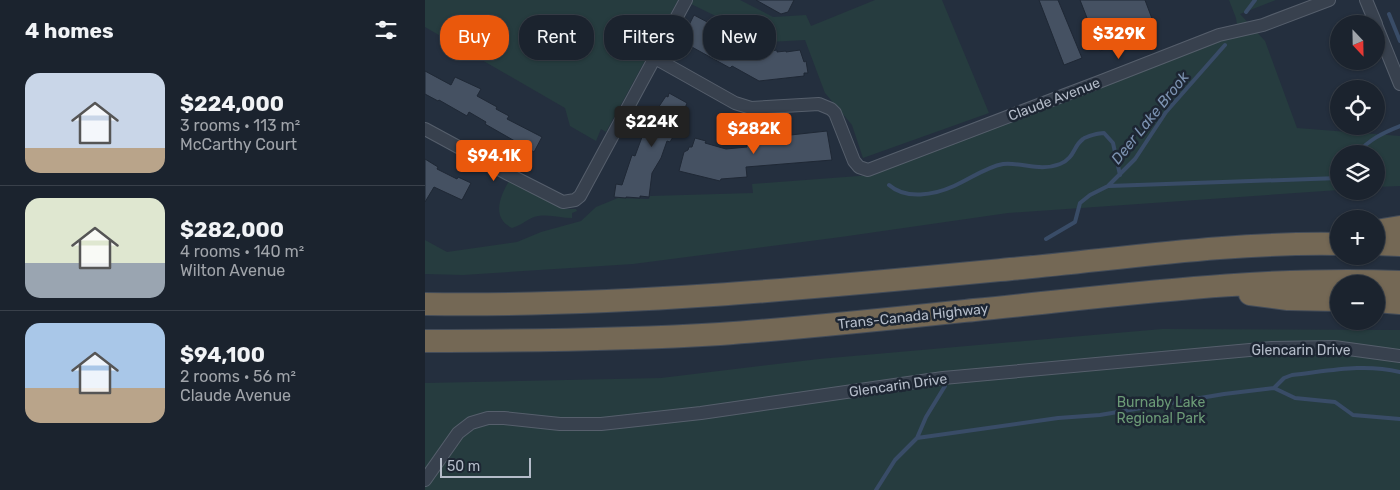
<!DOCTYPE html>
<html lang="en">
<head>
<meta charset="utf-8">
<style>
	:root { --surface:#1b232e; --page:#242b36; --text:#f1f3f6; --muted:#a0a4aa; --line:#39404a; --accent:#ea580c }
	body { margin:0; font-family:Rubik,sans-serif; background:var(--page); color:var(--text); height:100vh; display:flex; flex-direction:column; font-size:19px; white-space:nowrap }
	* { box-sizing:border-box; margin:0 }
	p { font-size:16px; color:var(--muted) }
	.icon { flex:none; width:28px; height:28px; fill:none; stroke:currentColor; stroke-width:2; stroke-linecap:round; stroke-linejoin:round }
	.map { position:relative; flex:1; overflow:hidden }
	.side { display:flex; flex-direction:column; background:var(--surface); width:425px }
	.side>* { flex:none }
	.guide { position:absolute; left:15px; top:15px; width:475px; height:45px; display:flex; gap:10px }
	.needle { width:32px; rotate:158deg }
	.tools { position:absolute; left:905px; top:15px; display:grid; gap:10px }
	.tools a { display:grid; place-items:center; width:55px; height:55px; border-radius:50%; background:var(--surface); box-shadow:0 1px 4px #0004,0 0 0 1px var(--line); font-size:25px }
	.scale { position:absolute; left:15px; bottom:12px; width:91px; box-sizing:border-box; padding-left:5px; border:2px solid #b4bcc9; border-top:0; font-size:14px; line-height:18px; white-space:nowrap; color:#b4bcc9; -webkit-text-stroke:4px #1d2633; paint-order:stroke }
	.price { position:absolute; translate:-50% -42px; padding:0 11px; border-radius:5px; background:var(--accent); color:#fff; font-size:16px; line-height:32px; filter:drop-shadow(0 1px 2px #0008) }
	.price::after { content:''; position:absolute; left:50%; top:30px; width:15px; height:11px; margin-left:-8px; background:inherit; clip-path:polygon(0 0,100% 0,50% 100%) }
	.price.current { background:#222; color:#fff }
	ul { padding:0; list-style:none }
	li { display:flex; align-items:center; gap:15px; height:125px; padding:0 25px }
	li+li { border-top:1px solid var(--line) }
	li span { display:grid; place-items:center; flex:none; width:140px; height:100px; border-radius:15px; color:#555 }
	li>.icon { margin-inline-start:auto }
	span .icon { width:60px; height:60px; fill:#fffc; stroke-width:1 }
	li b { font-size:21px }
	h2 { display:flex; justify-content:space-between; align-items:center; height:60px; padding:0 25px; font-size:21px }
	.chip { padding:0 18px; border-radius:20px; background:var(--surface); box-shadow:0 1px 4px #0004,0 0 0 1px var(--line); font-size:18px; line-height:45px }
	.chip.current { background:var(--accent); color:#fff }
	main { display:flex; flex:1; min-height:0 }
	.map>svg:first-child { display:block }
	.green { fill:#263c3f }
	.lines { fill:none; stroke-linecap:round; stroke-linejoin:round }
	.stream { stroke:#394c67; stroke-width:4 }
	.building { fill:#455162; stroke:#1f2835 }
	.street-casing { stroke:#565f6c; stroke-width:14 }
	.highway-casing { stroke:#434c59; stroke-width:24 }
	.street { stroke:#38414e; stroke-width:12 }
	.highway { stroke:#746855; stroke-width:22 }
	.labels { text-anchor:middle; stroke-width:5; stroke-linejoin:round; paint-order:stroke }
	.street-label { font-size:14px; fill:#b4bcc9; stroke:#1d2633 }
	.park-label { font-size:14px; fill:#6b9a76; stroke:#1d2633 }
	.water-label { font-size:15px; font-style:italic; fill:#7c92b1; stroke:#1d2633 }
</style>
</head>
<body>
<main>
<section class="side">
<h2>4 homes<svg class="icon" aria-label="filters" viewBox="0 0 24 24"><path d="M4 7h16M4 17h16"/><circle cx="9" cy="7" r="2"/><circle cx="15" cy="17" r="2"/></svg></h2>
<ul>
<li><span style="background:linear-gradient(#c9d6e8 75%,#b9a48a 0)"><svg class="icon" aria-label="home" viewBox="0 0 24 24"><path d="M3 11l9-7 9 7M6 9v11h12V9"/></svg></span><div><b>$224,000</b><p>3 rooms · 113 m²</p><p>McCarthy Court</p></div></li>
<li><span style="background:linear-gradient(#dfe7d0 65%,#9aa5b1 0)"><svg class="icon" aria-label="home" viewBox="0 0 24 24"><path d="M3 11l9-7 9 7M6 9v11h12V9"/></svg></span><div><b>$282,000</b><p>4 rooms · 140 m²</p><p>Wilton Avenue</p></div></li>
<li><span style="background:linear-gradient(#a9c7e8 65%,#b9a48a 0)"><svg class="icon" aria-label="home" viewBox="0 0 24 24"><path d="M3 11l9-7 9 7M6 9v11h12V9"/></svg></span><div><b>$94,100</b><p>2 rooms · 56 m²</p><p>Claude Avenue</p></div></li>
</ul>
</section>
<div class="map">
<svg width="975" height="490" viewBox="0 0 975 490">
	<rect width="100%" height="100%" fill="#242f3e"/>
	<!-- green -->
	<path class="green" d="M0,0H253L181,132L176,129L171,141L145,126L140,108L0,27Z
		M268,0H315L348,17L381,15L386,26L450,0H517L564,113L438,158L427,125L400,93L380,40L344,42L266,4Z
		M804,0H851L815,14L840,41L872,128L975,136V186L951,187V154H914V190L583,213L416,237L208,264L38,275L0,274V240L22,252L92,242L116,232L156,221L171,207L193,198L224,199L225,196L328,193L327,184L447,175L813,32L811,18Z
		M84,181L139,209H151L152,211L147,213V218C135,218 122,213 109,217C101,220 95,226 87,228C66,218 75,196 84,181Z
		M737,329L975,330V490H0V383L236,378L394,359Z"/>
	<g class="lines">
		<!-- stream -->
		<path class="stream" d="M821,12L830,0
			M964,14L975,41
			M931,154C944,140 957,133 975,126
			M464,185C481,200 509,195 529,186C545,179 561,167 578,164C598,162 614,172 635,164C650,158 648,146 658,139C662,136 674,133 679,133L688,143L695,175
			M684,186L914,178
			M621,239L650,222L655,203L665,195L683,186L710,159L741,112L800,45
			M849,388L859,378L867,375C904,371 938,363 975,372
			M492,438L633,418L675,415L799,394L849,388L870,398L910,402L928,415L975,419
			M451,490L470,460L492,438L501,417L520,386"/>
	</g>
	<!-- building -->
	<path class="building" d="M331,0H369L363,12L356,14Z
		M614,0H633L657,58L639,65Z
		M655,0H720L729,24L715,31L716,34L675,51Z
		M269,15L339,52L352,50V52L361,51V52L375,50L379,62L381,61L383,73H379V76L334,81L307,66L305,68L256,41Z
		M0,71L26,85L30,77L56,89L52,96L72,107L71,109L84,116L82,119L117,137L109,152L60,124L61,122L44,112L42,116L14,100L13,101L0,94Z
		M244,93L262,103L260,108L261,114L245,142L242,141L236,158L227,173L224,197L215,196V198L201,197V198L189,197L191,184L197,185L207,155L210,156L217,137L231,111L241,96L243,97Z
		M402,131L407,160L321,167L322,177L296,179L295,181L254,171L259,152L263,150L264,147H267L270,138L281,141L280,143L301,149L322,147L321,143H328L329,139Z
		M0,159L13,167L12,169L32,179L33,177L46,183L37,200L9,187L0,202Z"/>
	<g class="lines">
		<!-- street casing -->
		<g class="street-casing">
			<path id="street" d="M941,0L951,24
				M951,25L975,84
				M230,58L310,103L326,108L394,104L406,109L410,113L429,161L434,167L443,170L679,80L794,35L838,25L904,0
				M0,129L83,174L138,202L150,200L155,196L261,0
				M0,480L33,433L46,423L63,418H79L135,424H176L276,413L518,378L847,348L909,347L975,356"/>
		</g>
		<!-- highway casing -->
		<g class="highway-casing">
			<path id="highway" d="M951,231L975,227
				M951,244L975,245
				M825,294L863,299L914,300
				M951,301L975,303
				M0,304C200,307 399,287 597,268C702,258 808,242 914,244
				M0,341C98,341 197,340 295,334C380,328 464,319 549,310C691,296 832,276 975,282"/>
		</g>
		<!-- street -->
		<use href="#street" class="street"/>
		<!-- highway -->
		<use href="#highway" class="highway"/>
	</g>
	<g class="labels">
		<!-- street labels -->
		<g class="street-label">
			<text transform="translate(629 99) rotate(-21)" y="5">Claude Avenue</text>
			<text transform="translate(488 316) rotate(-6)" y="5">Trans-Canada Highway</text>
			<text x="876" y="355">Glencarin Drive</text>
			<text transform="translate(473 385) rotate(-8)" y="5">Glencarin Drive</text>
		</g>
		<!-- park labels -->
		<g class="park-label">
			<text x="736" y="407">Burnaby Lake<tspan x="736" dy="16">Regional Park</tspan></text>
		</g>
		<!-- water labels -->
		<g class="water-label">
			<text transform="translate(725 118) rotate(-51)" y="5">Deer Lake Brook</text>
		</g>
	</g>
</svg>
<div class="tools">
<a><svg class="needle" viewBox="-14 -14 28 28"><path d="M0-13l5 13h-10z" fill="#e53935"/><path d="M0 13l5-13h-10z" fill="#a0a4aa"/></svg></a>
<a><svg class="icon" aria-label="locate" viewBox="0 0 24 24"><circle cx="12" cy="12" r="6"/><path d="M12 2v4M12 18v4M2 12h4M18 12h4"/></svg></a>
<a><svg class="icon" aria-label="layers" viewBox="0 0 24 24"><path d="M12 4l9 5-9 5-9-5zM3 14l9 5 9-5"/></svg></a>
<a>+</a>
<a>−</a>
</div>
<div class="scale">50 m</div>
<b class="price" style="left:694px;top:60px">$329K</b>
<b class="price current" style="left:227px;top:148px">$224K</b>
<b class="price" style="left:329px;top:155px">$282K</b>
<b class="price" style="left:69px;top:182px">$94.1K</b>
<div class="guide">
<a class="chip current">Buy</a>
<a class="chip">Rent</a>
<a class="chip">Filters</a>
<a class="chip">New</a>
</div>
</div>
</main>
</body>
</html>
